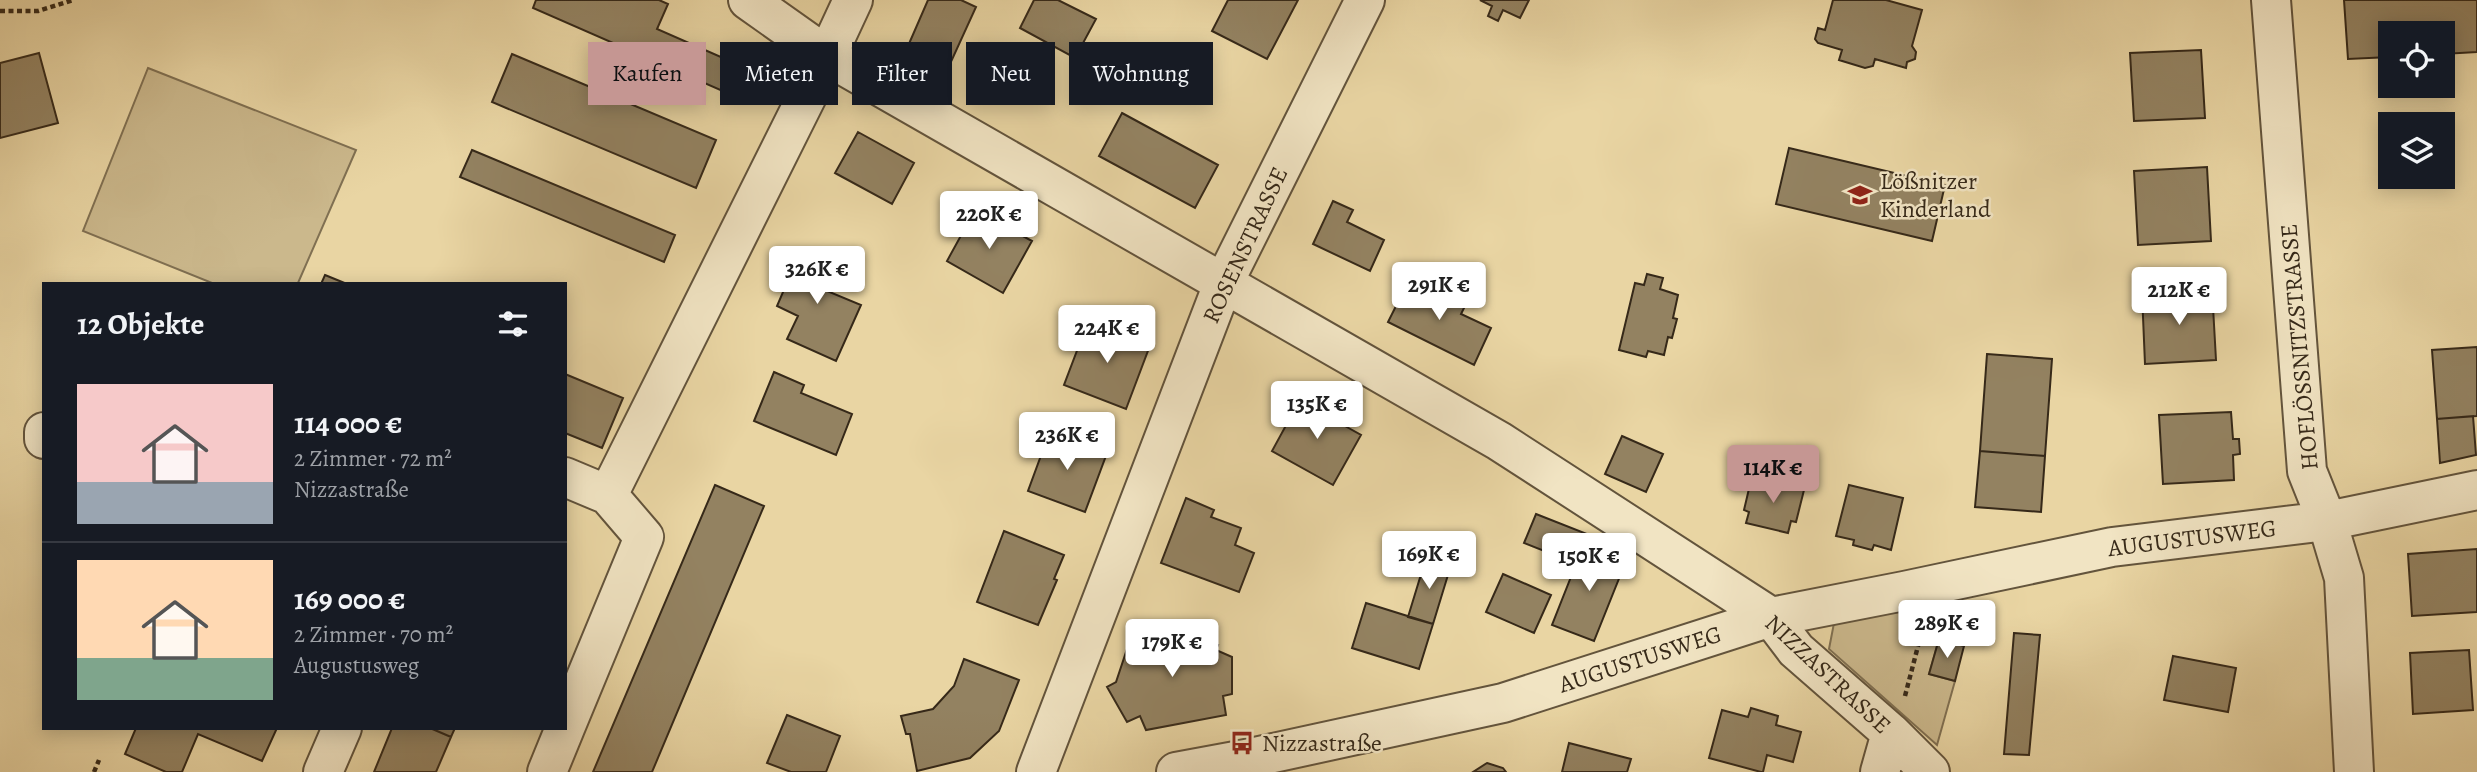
<!DOCTYPE html>
<html lang="de">
<head>
<meta charset="utf-8">
<style>
	:root { --surface:#171b24; --page:#242831; --text:#f1f3f6; --muted:#9ea1a6; --line:#363941; --accent:#c59692 }
	body { margin:0; font-family:Alegreya,serif; background:var(--page); color:var(--text); height:100vh; display:flex; flex-direction:column; font-size:26px; white-space:nowrap }
	* { box-sizing:border-box; margin:0 }
	p { font-size:23px; color:var(--muted) }
	.icon { flex:none; width:38px; height:38px; fill:none; stroke:currentColor; stroke-width:2; stroke-linecap:round; stroke-linejoin:round }
	.map { position:relative; flex:1; overflow:hidden }
	.side { position:absolute; left:42px; top:282px; width:525px; height:448px; display:flex; flex-direction:column; background:var(--surface); border-radius:0px; box-shadow:0 4px 18px #0003 }
	.side>* { flex:none }
	.banner { position:absolute; left:588px; top:42px; width:665px; height:63px; display:flex; gap:14px }
	.controls { position:absolute; left:2378px; top:21px; display:grid; gap:14px }
	.controls a { display:grid; place-items:center; width:77px; height:77px; border-radius:0px; background:var(--surface); box-shadow:0 4px 18px #0003; font-size:35px }
	.price { position:absolute; translate:-50% -60px; padding:0 16px; border-radius:7px; background:#fff; color:#222; font-size:23px; line-height:46px; filter:drop-shadow(0 2px 4px #0008) }
	.price::after { content:''; position:absolute; left:50%; top:42px; width:21px; height:16px; margin-left:-10px; background:inherit; clip-path:polygon(0 0,100% 0,50% 100%) }
	.price.selected { background:var(--accent); color:#111 }
	ul { padding:0; list-style:none }
	li { display:flex; align-items:center; gap:21px; height:175px; padding:0 35px }
	li+li { border-top:2px solid var(--line) }
	li span { display:grid; place-items:center; flex:none; width:196px; height:140px; border-radius:0px; color:#555 }
	li>.icon { margin-inline-start:auto }
	span .icon { width:84px; height:84px; fill:#fffc; stroke-width:1 }
	li b { font-size:30px }
	h2 { display:flex; justify-content:space-between; align-items:center; height:84px; padding:0 35px; font-size:30px }
	.chip { padding:0 24px; border-radius:0px; background:var(--surface); box-shadow:0 4px 18px #0003; font-size:24px; line-height:63px }
	.chip.selected { background:var(--accent); color:#111 }
	.map>svg:first-child { display:block }
	.green { fill:#cbb88c; stroke:#807052; stroke-width:2 }
	.building { fill:#938261; stroke:#362919; stroke-width:2 }
	.lines { fill:none; stroke-linecap:round; stroke-linejoin:round }
	.minor-casing { stroke:#63543c; stroke-width:42 }
	.path { stroke:#362919; stroke-width:4.5; stroke-dasharray:5 3.5; stroke-linecap:butt }
	.minor { stroke:#f1e4c3; stroke-width:38 }
	.labels { text-anchor:middle; stroke-width:5; stroke-linejoin:round; paint-order:stroke }
	.poi-label { font-size:24px; fill:#362919; stroke:#f1e4c3; text-anchor:start }
	.street-label { font-size:24px; fill:#362919; stroke:#f1e4c3 }
</style>
</head>
<body>
<div class="map">
<svg width="2477" height="772" viewBox="0 0 2477 772">
	<rect width="100%" height="100%" fill="#e9d5a3"/>
	<filter id="stains"><feTurbulence type="fractalNoise" baseFrequency=".00286" numOctaves="4"/><feColorMatrix values="0 0 0 0 .2 0 0 0 0 .09 0 0 0 0 .02 0 0 0 .5 -.17"/></filter>
	<radialGradient id="worn" r=".72"><stop offset=".6" stop-color="#630" stop-opacity="0"/><stop offset="1" stop-color="#630" stop-opacity=".3"/></radialGradient>
	<!-- green -->
	<path class="green" d="M148,68L356,150L298,283H212L83,231Z
		M1945,596L1939,639L1929,674L1955,681L1937,745L1829,649L1834,623Z"/>
	<!-- building -->
	<path class="building" d="M536,0H659L668,4L657,29L746,68L734,96L533,8Z
		M928,0H961L976,7L950,64L908,46Z
		M1034,0H1058L1096,19L1075,58L1020,28Z
		M1228,0H1298L1267,59L1212,31Z
		M1480,0H1529L1520,18L1503,10L1498,21L1488,16L1492,6Z
		M1833,0H1886L1922,10L1912,46L1916,52L1915,59L1907,62L1906,68L1875,59L1873,66L1865,68L1839,60L1842,50L1818,43L1815,39L1818,28L1825,30Z
		M2344,0H2477V52L2443,54V33H2390V57L2348,59Z
		M2201,50L2205,118L2134,121L2130,53Z
		M39,53L58,123L0,138V63Z
		M512,54L716,140L696,188L492,102Z
		M1122,113L1218,165L1195,208L1099,156Z
		M858,132L914,163L892,204L835,173Z
		M1789,148L1945,185L1932,241L1776,204Z
		M472,150L675,235L664,262L460,177Z
		M2207,167L2211,241L2138,245L2134,171Z
		M1333,201L1353,210L1347,222L1384,240L1370,271L1313,244Z
		M975,210L1032,241L1003,293L947,261Z
		M802,248L838,264L827,291L861,305L836,361L787,339L798,316L777,306Z
		M1647,274L1663,278L1660,289L1678,295L1673,318L1677,319L1672,338L1668,337L1664,355L1648,351L1646,357L1619,350L1635,283L1644,285Z
		M325,275L347,284H321Z
		M1410,278L1465,306L1461,314L1491,328L1474,365L1388,322Z
		M2212,289L2216,360L2145,364L2142,293Z
		M1089,319L1128,334L1126,340L1149,348L1126,409L1064,385Z
		M2477,347V416L2437,419L2432,350Z
		M1987,354L2052,359L2045,456L1980,451Z
		M774,372L804,385L801,393L852,414L836,455L754,421Z
		M565,374L623,398L602,448L565,433Z
		M1302,396L1348,421L1345,426L1361,435L1333,485L1272,451Z
		M2231,412L2233,439H2239L2240,454L2233,455L2234,480L2163,484L2159,415Z
		M2473,416L2476,455L2440,463L2437,419Z
		M1050,431L1107,453L1085,512L1028,491Z
		M1622,436L1663,454L1646,492L1605,474Z
		M1980,451L2045,456L2041,512L1975,507Z
		M1752,476L1804,490L1796,522L1791,521L1788,533L1746,523L1749,512L1744,510Z
		M715,485L764,506L652,772H593Z
		M1849,485L1903,498L1891,550L1874,545L1872,550L1853,545L1854,540L1836,536Z
		M1186,498L1214,510L1211,517L1241,528L1235,545L1254,553L1239,592L1161,563Z
		M1536,514L1592,536L1588,546L1584,544L1577,564L1524,543Z
		M1004,531L1064,555L1054,579L1057,580L1038,625L977,602Z
		M1584,544L1626,561L1594,641L1552,625Z
		M2477,549V612L2412,616L2408,554Z
		M1426,558L1451,565L1433,624L1408,617Z
		M1503,574L1551,595L1534,633L1486,612Z
		M1366,603L1433,624L1419,669L1352,648Z
		M1136,622L1172,635L1175,628L1218,645L1216,650L1232,657V694L1223,696L1226,715L1146,730L1140,716L1127,722L1107,687L1116,682Z
		M2014,633L2040,635L2029,755L2004,754Z
		M1939,639L1964,646L1955,681L1929,674Z
		M2469,650L2473,710L2413,714L2410,653Z
		M2173,656L2236,668L2228,712L2164,700Z
		M964,659L1019,680L999,731L970,758L917,771L910,734H906L901,716L933,709L954,686Z
		M1751,708L1778,716L1776,725L1801,732L1793,762L1767,755L1763,772H1761L1709,758L1722,710L1748,717Z
		M787,715L840,736L826,772H791L767,763Z
		M136,728H277L262,761L198,734L182,772H166L125,754Z
		M392,728H430L451,737L436,772H374Z
		M430,728H455L451,737Z
		M1569,743L1631,759L1627,772H1562Z
		M1487,763L1503,768L1506,772H1473Z"/>
	<g class="lines">
		<!-- minor casing -->
		<g class="minor-casing">
			<path id="minor" d="M748,0L827,56L1499,441L1771,617L1796,650L1891,733L1930,772
				M2271,0L2307,471L2327,521L2344,578L2354,772
				M44,432V439
				M565,477L608,495L644,537L565,728
				M608,495L827,56L853,0
				M323,772L342,728
				M547,772L565,728
				M1036,772L1223,284L1365,0
				M1176,772L1241,760L1503,703L1771,617L1904,591L2112,547L2327,521L2477,490
				M1880,772L1891,733"/>
		</g>
		<!-- path -->
		<path class="path" d="M0,11H38L73,0
			M1905,696L1924,623
			M94,772L99,760"/>
		<!-- minor -->
		<use href="#minor" class="minor"/>
	</g>
	<!-- icons -->
	<defs>
		<g id="school-bare" transform="scale(1.89)"><path d="M0-5L7-2L0 1L-7-2ZM-4 1L0 2.5L4 1V4Q0 6-4 4Z" fill="#8f2418" stroke="#f1e4c3" stroke-width="2.5" paint-order="stroke"/></g>
		<g id="bus-bare" transform="scale(1.89)"><path d="M-5-6H5V4H4V6H2V4H-2V6H-4V4H-5ZM-3.5-4V0h7V-4ZM-3.5 1.2v1.5H-2V1.2ZM2 1.2v1.5H3.5V1.2Z" fill="#8f2418" stroke="#f1e4c3" stroke-width="2.5" paint-order="stroke"/></g>
	</defs>
	<g fill-rule="evenodd">
		<use href="#school-bare" x="1860" y="195"/>
		<use href="#bus-bare" x="1242" y="743"/>
	</g>
	<g class="labels">
		<!-- poi labels -->
		<g class="poi-label">
			<text x="1880" y="189">Lößnitzer<tspan x="1880" dy="28">Kinderland</tspan></text>
			<text x="1262" y="751">Nizzastraße</text>
		</g>
		<!-- street labels -->
		<g class="street-label">
			<text transform="translate(1245 245) rotate(-65)" y="8">ROSENSTRASSE</text>
			<text transform="translate(2299 347) rotate(-95)" y="8">HOFLÖSSNITZSTRASSE</text>
			<text transform="translate(2192 538) rotate(-7)" y="8">AUGUSTUSWEG</text>
			<text transform="translate(1640 659) rotate(-18)" y="8">AUGUSTUSWEG</text>
			<text transform="translate(1828 674) rotate(43)" y="8">NIZZASTRASSE</text>
		</g>
	</g>
	<rect width="100%" height="100%" filter="url(#stains)"/>
	<rect width="100%" height="100%" fill="url(#worn)"/>
</svg>
<div class="controls">
<a><svg class="icon" aria-label="locate" viewBox="0 0 24 24"><circle cx="12" cy="12" r="6"/><path d="M12 2v4M12 18v4M2 12h4M18 12h4"/></svg></a>
<a><svg class="icon" aria-label="layers" viewBox="0 0 24 24"><path d="M12 4l9 5-9 5-9-5zM3 14l9 5 9-5"/></svg></a>
</div>
<b class="price" style="left:989px;top:251px">220K €</b>
<b class="price" style="left:817px;top:306px">326K €</b>
<b class="price" style="left:1439px;top:322px">291K €</b>
<b class="price" style="left:2179px;top:327px">212K €</b>
<b class="price" style="left:1107px;top:365px">224K €</b>
<b class="price" style="left:1317px;top:441px">135K €</b>
<b class="price" style="left:1067px;top:472px">236K €</b>
<b class="price selected" style="left:1773px;top:505px">114K €</b>
<b class="price" style="left:1429px;top:591px">169K €</b>
<b class="price" style="left:1589px;top:593px">150K €</b>
<b class="price" style="left:1947px;top:660px">289K €</b>
<b class="price" style="left:1172px;top:679px">179K €</b>
<div class="banner">
<a class="chip selected">Kaufen</a>
<a class="chip">Mieten</a>
<a class="chip">Filter</a>
<a class="chip">Neu</a>
<a class="chip">Wohnung</a>
</div>
<section class="side">
<h2>12 Objekte<svg class="icon" aria-label="filters" viewBox="0 0 24 24"><path d="M4 7h16M4 17h16"/><circle cx="9" cy="7" r="2"/><circle cx="15" cy="17" r="2"/></svg></h2>
<ul>
<li><span style="background:linear-gradient(#f6c9c9 70%,#9aa5b1 0)"><svg class="icon" aria-label="home" viewBox="0 0 24 24"><path d="M3 11l9-7 9 7M6 9v11h12V9"/></svg></span><div><b>114 000 €</b><p>2 Zimmer · 72 m²</p><p>Nizzastraße</p></div></li>
<li><span style="background:linear-gradient(#ffd9b3 70%,#7fa58c 0)"><svg class="icon" aria-label="home" viewBox="0 0 24 24"><path d="M3 11l9-7 9 7M6 9v11h12V9"/></svg></span><div><b>169 000 €</b><p>2 Zimmer · 70 m²</p><p>Augustusweg</p></div></li>
</ul>
</section>
</div>
</body>
</html>
